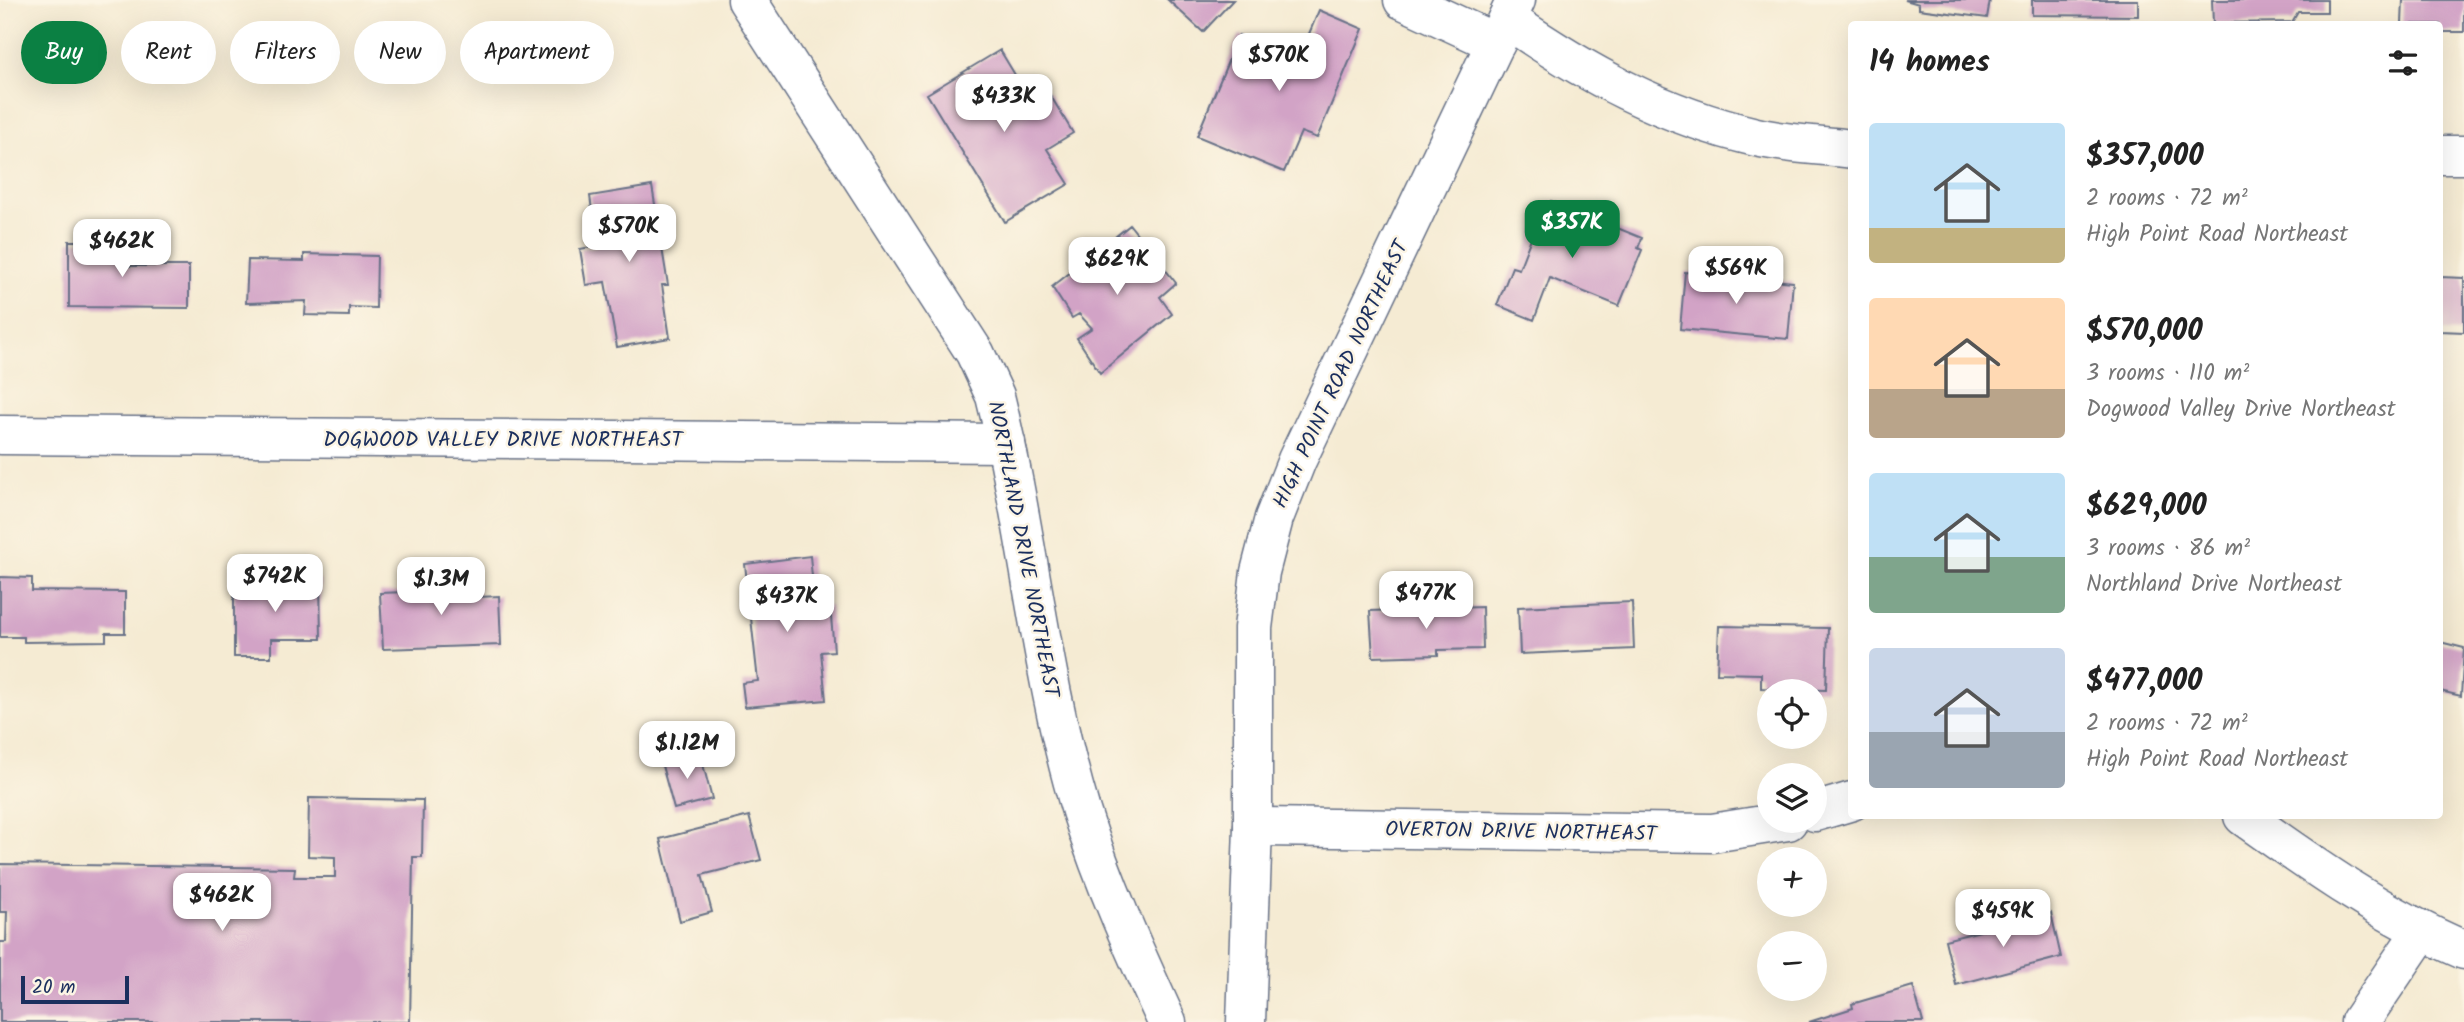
<!DOCTYPE html>
<html lang="en">
<head>
<meta charset="utf-8">
<style>
	:root { --surface:#fff; --page:#f2f2f2; --text:#222; --muted:#767676; --accent:#0b8043 }
	body { margin:0; font-family:Kalam,sans-serif; background:var(--page); color:var(--text); height:100vh; display:flex; flex-direction:column; font-size:26px; white-space:nowrap }
	* { box-sizing:border-box; margin:0 }
	p { font-size:23px; color:var(--muted) }
	.icon { flex:none; width:38px; height:38px; fill:none; stroke:currentColor; stroke-width:2; stroke-linecap:round; stroke-linejoin:round }
	.map { position:relative; flex:1; overflow:hidden }
	.side { position:absolute; left:1848px; top:21px; width:595px; height:798px; display:flex; flex-direction:column; background:var(--surface); border-radius:7px; box-shadow:0 7px 28px #0002 }
	.side>* { flex:none }
	.top-card { position:absolute; left:21px; top:21px; width:665px; height:63px; display:flex; gap:14px }
	.buttons { position:absolute; left:1757px; top:679px; display:grid; gap:14px }
	.buttons a { display:grid; place-items:center; width:70px; height:70px; border-radius:50%; background:var(--surface); box-shadow:0 7px 28px #0002; font-size:35px }
	.scale { position:absolute; left:21px; bottom:18px; width:108px; box-sizing:border-box; padding-left:7px; border:4px solid #1b2f5e; border-top:0; font-size:19px; line-height:24px; white-space:nowrap; color:#1b2f5e; -webkit-text-stroke:5px #fcf5e5; paint-order:stroke }
	.price { position:absolute; translate:-50% -60px; padding:0 16px; border-radius:14px; background:#fff; color:#222; font-size:23px; line-height:46px; filter:drop-shadow(0 2px 4px #0008) }
	.price::after { content:''; position:absolute; left:50%; top:42px; width:21px; height:16px; margin-left:-10px; background:inherit; clip-path:polygon(0 0,100% 0,50% 100%) }
	.price.current { background:var(--accent); color:#fff }
	ul { padding:0; list-style:none }
	li { display:flex; align-items:center; gap:21px; height:175px; padding:0 21px }
	li span { display:grid; place-items:center; flex:none; width:196px; height:140px; border-radius:7px; color:#555 }
	li>.icon { margin-inline-start:auto }
	span .icon { width:84px; height:84px; fill:#fffc; stroke-width:1 }
	li b { font-size:30px }
	h2 { display:flex; justify-content:space-between; align-items:center; height:84px; padding:0 21px; font-size:30px }
	.tag { padding:0 24px; border-radius:32px; background:var(--surface); box-shadow:0 7px 28px #0002; font-size:24px; line-height:63px }
	.tag.current { background:var(--accent); color:#fff }
	.map>svg:first-child { display:block }
	.building { fill:#d2a3c6 }
	.lines { fill:none; stroke-linecap:round; stroke-linejoin:round }
	.minor-casing { stroke:#677187; stroke-width:41 }
	.tertiary-casing { stroke:#677187; stroke-width:41 }
	.minor { stroke:#fff; stroke-width:38 }
	.tertiary { stroke:#fff; stroke-width:38 }
	.labels { text-anchor:middle; stroke-width:5; stroke-linejoin:round; paint-order:stroke }
	.street-label { font-size:21px; fill:#1b2f5e; stroke:#fcf5e5 }
</style>
</head>
<body>
<div class="map">
<svg width="2464" height="1022" viewBox="0 0 2464 1022">
	<rect width="100%" height="100%" fill="#fcf5e5"/>
	<filter id="ink" filterUnits="userSpaceOnUse"><feTurbulence type="fractalNoise" baseFrequency=".0143" numOctaves="2"/><feDisplacementMap in="SourceGraphic" scale="14" xChannelSelector="R" yChannelSelector="G"/><feConvolveMatrix kernelMatrix="1 2 1 2 8 2 1 2 1" color-interpolation-filters="sRGB"/></filter>
	<filter id="wash" filterUnits="userSpaceOnUse"><feTurbulence type="fractalNoise" baseFrequency=".00686" numOctaves="4" result="noise"/><feDisplacementMap in="SourceGraphic" scale="28" xChannelSelector="R" yChannelSelector="G"/><feGaussianBlur stdDeviation="1.57" result="paint"/><feColorMatrix in="noise" values="0 0 0 0 0 0 0 0 0 0 0 0 0 0 0 0 0 1.4 0 .05"/><feComposite in="paint" operator="in"/></filter>
	<g filter="url(#wash)">
		<rect width="100%" height="100%" fill="#f5ebd3"/>
		<g id="blocks">
			<!-- building -->
			<path class="building" d="M1168,0H1233L1203,32Z
				M1905,0H1990L1987,18L1919,9V4Z
				M2032,0H2138V16L2032,15Z
				M2212,0H2327V12H2298L2292,22L2213,23Z
				M2403,0H2464V32H2440V24H2402Z
				M1319,10L1363,29L1317,138L1301,132L1284,172L1197,136L1239,35L1298,60Z
				M1000,50L1032,103L1049,93L1073,133L1047,149L1069,184L1005,222L927,94Z
				M652,186L668,285H662L670,338L617,347L605,282L586,285L580,249L597,246L590,196Z
				M1551,201L1642,238L1638,248L1642,250L1619,306L1550,278L1534,320L1497,305L1512,267L1519,269L1542,210L1547,212Z
				M1130,225L1176,283L1160,297L1172,314L1100,373L1077,338L1092,328L1079,314L1072,318L1052,287Z
				M69,241H126V266H189V308L69,307Z
				M304,254L377,256L376,308L349,307V316L305,315L306,301L246,303L248,260L304,261Z
				M1685,272L1793,282L1788,339L1680,329Z
				M2440,277L2464,278V332L2440,331Z
				M810,556L815,607L830,605L834,651L821,652L826,700L745,707L742,683L758,681L745,564Z
				M0,577L32,578V591L125,592V633H106V641L24,642V637H0Z
				M320,579L321,639H271V657H234V580Z
				M478,579L479,597L499,596L501,645L383,649L380,593L434,591V581Z
				M1632,602L1634,649L1520,654L1518,607Z
				M1482,607L1483,649L1438,650V655L1373,657L1370,611Z
				M1719,626L1828,628L1826,690L1761,688V674L1717,673Z
				M2440,642L2464,648L2461,696L2440,691Z
				M700,753L712,799L674,809L661,762Z
				M309,798L423,800L422,857H413L410,1022H0V942H6L7,912H0V864L295,868L294,877H335V857L308,856Z
				M749,816L761,860L702,875L712,912L680,921L660,839Z
				M2051,913L2061,957L1956,985L1945,940Z
				M1913,986L1923,1022H1809L1853,1008L1852,1004Z"/>
		</g>
	</g>
	<g filter="url(#ink)">
		<use href="#blocks" fill-opacity="0" stroke="#677187" stroke-width="2"/>
		<g class="lines">
			<!-- minor casing -->
			<g class="minor-casing">
				<path id="minor" d="M1403,0L1496,43
					M1507,19C1586,74 1662,115 1756,137C1787,144 1820,145 1852,149
					M2440,155H2464
					M0,435L1006,443
					M1815,812L1852,801
					M2243,816C2313,866 2384,916 2464,950
					M1253,827L1712,833L1788,821
					M2360,1022L2421,932"/>
			</g>
			<!-- tertiary casing -->
			<g class="tertiary-casing">
				<path id="tertiary" d="M747,0L975,353L995,396C1029,533 1040,676 1081,811C1104,884 1135,952 1167,1022
					M1246,1022L1253,827V628L1260,572L1274,518L1297,460L1516,0"/>
			</g>
			<!-- minor -->
			<use href="#minor" class="minor"/>
			<!-- tertiary -->
			<use href="#tertiary" class="tertiary"/>
		</g>
	</g>
	<g class="labels">
		<!-- street labels -->
		<g class="street-label">
			<text transform="translate(1340 374) rotate(-65)" y="7">HIGH POINT ROAD NORTHEAST</text>
			<text x="503" y="446">DOGWOOD VALLEY DRIVE NORTHEAST</text>
			<text transform="translate(1024 549) rotate(79)" y="7">NORTHLAND DRIVE NORTHEAST</text>
			<text transform="translate(1521 831) rotate(1)" y="7">OVERTON DRIVE NORTHEAST</text>
		</g>
	</g>
</svg>
<div class="buttons">
<a><svg class="icon" aria-label="locate" viewBox="0 0 24 24"><circle cx="12" cy="12" r="6"/><path d="M12 2v4M12 18v4M2 12h4M18 12h4"/></svg></a>
<a><svg class="icon" aria-label="layers" viewBox="0 0 24 24"><path d="M12 4l9 5-9 5-9-5zM3 14l9 5 9-5"/></svg></a>
<a>+</a>
<a>−</a>
</div>
<div class="scale">20 m</div>
<b class="price" style="left:1279px;top:93px">$570K</b>
<b class="price" style="left:1004px;top:134px">$433K</b>
<b class="price current" style="left:1572px;top:260px">$357K</b>
<b class="price" style="left:629px;top:264px">$570K</b>
<b class="price" style="left:122px;top:279px">$462K</b>
<b class="price" style="left:1117px;top:297px">$629K</b>
<b class="price" style="left:1736px;top:306px">$569K</b>
<b class="price" style="left:275px;top:614px">$742K</b>
<b class="price" style="left:441px;top:617px">$1.3M</b>
<b class="price" style="left:1426px;top:631px">$477K</b>
<b class="price" style="left:787px;top:634px">$437K</b>
<b class="price" style="left:687px;top:781px">$1.12M</b>
<b class="price" style="left:222px;top:933px">$462K</b>
<b class="price" style="left:2003px;top:949px">$459K</b>
<div class="top-card">
<a class="tag current">Buy</a>
<a class="tag">Rent</a>
<a class="tag">Filters</a>
<a class="tag">New</a>
<a class="tag">Apartment</a>
</div>
<section class="side">
<h2>14 homes<svg class="icon" aria-label="filters" viewBox="0 0 24 24"><path d="M4 7h16M4 17h16"/><circle cx="9" cy="7" r="2"/><circle cx="15" cy="17" r="2"/></svg></h2>
<ul>
<li><span style="background:linear-gradient(#bfe0f5 75%,#c2b280 0)"><svg class="icon" aria-label="home" viewBox="0 0 24 24"><path d="M3 11l9-7 9 7M6 9v11h12V9"/></svg></span><div><b>$357,000</b><p>2 rooms · 72 m²</p><p>High Point Road Northeast</p></div></li>
<li><span style="background:linear-gradient(#ffd9b3 65%,#b9a48a 0)"><svg class="icon" aria-label="home" viewBox="0 0 24 24"><path d="M3 11l9-7 9 7M6 9v11h12V9"/></svg></span><div><b>$570,000</b><p>3 rooms · 110 m²</p><p>Dogwood Valley Drive Northeast</p></div></li>
<li><span style="background:linear-gradient(#bfe0f5 60%,#7fa58c 0)"><svg class="icon" aria-label="home" viewBox="0 0 24 24"><path d="M3 11l9-7 9 7M6 9v11h12V9"/></svg></span><div><b>$629,000</b><p>3 rooms · 86 m²</p><p>Northland Drive Northeast</p></div></li>
<li><span style="background:linear-gradient(#c9d6e8 60%,#9aa5b1 0)"><svg class="icon" aria-label="home" viewBox="0 0 24 24"><path d="M3 11l9-7 9 7M6 9v11h12V9"/></svg></span><div><b>$477,000</b><p>2 rooms · 72 m²</p><p>High Point Road Northeast</p></div></li>
</ul>
</section>
</div>
</body>
</html>
